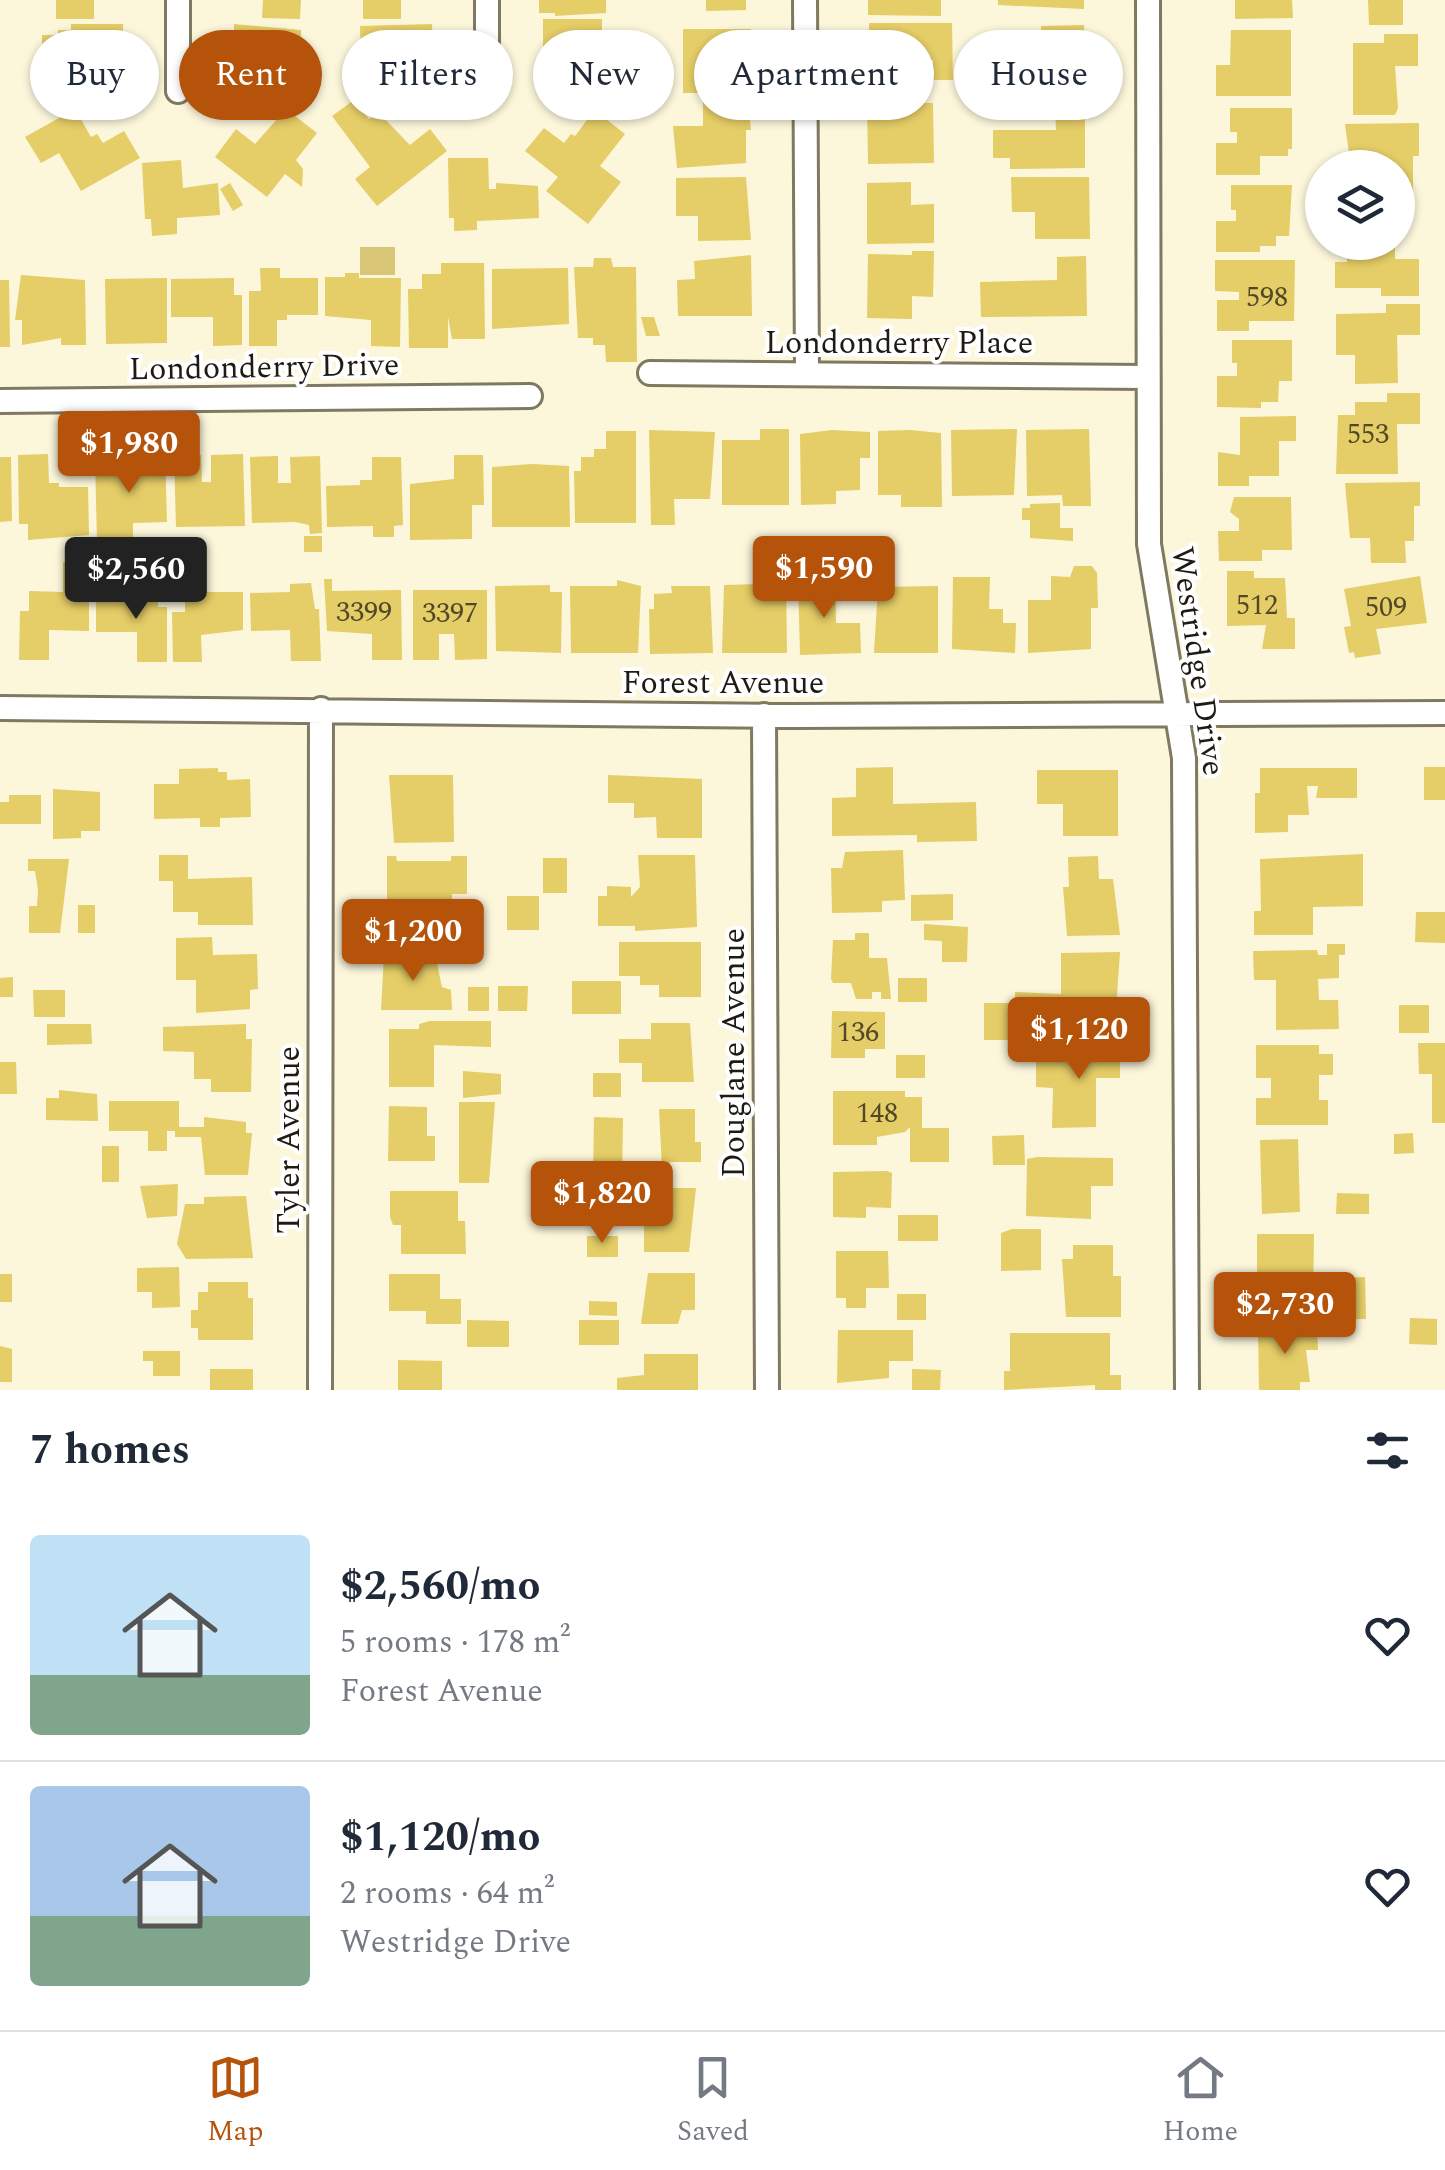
<!DOCTYPE html>
<html lang="en">
<head>
<meta charset="utf-8">
<style>
	:root { --surface:#fff; --page:#f2f2f3; --text:#1f2937; --muted:#747a83; --line:#e0e1e3; --accent:#b45309 }
	body { margin:0; font-family:Spectral,serif; background:var(--page); color:var(--text); height:100vh; display:flex; flex-direction:column; font-size:38px; white-space:nowrap }
	* { box-sizing:border-box; margin:0 }
	p { font-size:32px; color:var(--muted) }
	.icon { flex:none; width:55px; height:55px; fill:none; stroke:currentColor; stroke-width:2; stroke-linecap:round; stroke-linejoin:round }
	.map { position:relative; height:1390px; overflow:hidden }
	.panel { display:flex; flex-direction:column; background:var(--surface); flex:1 }
	.panel>* { flex:none }
	.guide { position:absolute; left:30px; top:30px; width:1385px; height:90px; display:flex; gap:20px }
	.tools { position:absolute; left:1305px; top:150px; display:grid; gap:20px }
	.tools a { display:grid; place-items:center; width:110px; height:110px; border-radius:50%; background:var(--surface); box-shadow:0 2px 8px #0004; font-size:50px }
	.price { position:absolute; translate:-50% -85px; padding:0 22px; border-radius:10px; background:var(--accent); color:#fff; font-size:32px; line-height:65px; filter:drop-shadow(0 2px 5px #0008) }
	.price::after { content:''; position:absolute; left:50%; top:60px; width:30px; height:22px; margin-left:-15px; background:inherit; clip-path:polygon(0 0,100% 0,50% 100%) }
	.price.current { background:#222; color:#fff }
	ul { padding:0; list-style:none }
	li { display:flex; align-items:center; gap:30px; height:250px; padding:0 30px }
	li+li { border-top:2px solid var(--line) }
	li span { display:grid; place-items:center; flex:none; width:280px; height:200px; border-radius:10px; color:#555 }
	li>.icon { margin-inline-start:auto }
	span .icon { width:120px; height:120px; fill:#fffc; stroke-width:1 }
	li b { font-size:42px }
	h2 { display:flex; justify-content:space-between; align-items:center; height:120px; padding:0 30px; font-size:42px }
	.chip { padding:0 35px; border-radius:45px; background:var(--surface); box-shadow:0 2px 8px #0004; font-size:35px; line-height:90px }
	.chip.current { background:var(--accent); color:#fff }
	.tab-bar { display:flex; justify-content:space-around; align-items:center; height:140px; border-top:2px solid var(--line); background:var(--surface); font-size:28px; color:var(--muted) }
	.tab-bar a { display:grid; justify-items:center; gap:5px }
	.tab-bar .current { color:var(--accent) }
	.map>svg:first-child { display:block }
	.green { fill:#d9c676 }
	.building { fill:#e5cd67 }
	.lines { fill:none; stroke-linecap:round; stroke-linejoin:round }
	.minor-casing { stroke:#7f7961; stroke-width:28 }
	.minor { stroke:#fff; stroke-width:22 }
	.labels { text-anchor:middle; stroke-width:8; stroke-linejoin:round; paint-order:stroke }
	.number-label { font-size:28px; fill:#504827 }
	.street-label { font-size:32px; fill:#1e1c12; stroke:#fff }
</style>
</head>
<body>
<div class="map">
<svg width="1445" height="1390" viewBox="0 0 1445 1390">
	<rect width="100%" height="100%" fill="#fcf6db"/>
	<!-- green -->
	<path class="green" d="M360,247H395V275H360Z"/>
	<!-- building -->
	<path class="building" d="M56,0H94V19H56Z
		M263,0H301L300,19L262,18Z
		M363,0H401V19H363Z
		M539,0H606V13L555,16V13H539Z
		M706,0H746V10L706,11Z
		M868,0H941V16L868,15Z
		M998,0H1084V9L998,5Z
		M1235,0H1292L1293,18L1235,19Z
		M1368,0H1403V25H1369Z
		M543,19H602V39H615V95H568V59H543Z
		M869,23H952L953,80H933V60H916V86H869Z
		M71,24H123V56H97V65H92V96H58V87H42V35H58V30H71Z
		M234,24L301,30V94H264V71H241V52H234Z
		M432,24L433,51L404,52L403,93L362,94L360,26Z
		M1084,25L1086,90L1020,87L1019,36L1041,35V26Z
		M683,29H751V93H683Z
		M1231,30H1291V96H1216V65H1230Z
		M1384,34H1418V66H1395L1398,108L1395,115H1353V43H1384Z
		M902,99V103H933L934,163L868,164L867,100Z
		M354,100L369,119L378,112L410,145L430,129L447,151L377,206L355,179L370,167L332,116Z
		M567,100L596,101V111L625,134L600,166L621,182L588,224L546,191L558,177L525,151L544,128L564,143L571,134L575,136L587,120L566,117Z
		M703,100H748L751,130H746V163L677,168L673,126H703Z
		M1055,105H1085V168L1010,169V158H993V130H1056Z
		M1230,108H1292V149H1288V156H1260V175H1216V143H1237V132H1230Z
		M75,109L91,137L97,134L103,143L124,131L140,158L81,191L59,153L41,163L25,137Z
		M286,109L317,133L296,160L303,169L302,187L285,174L267,197L215,157L236,129L255,144Z
		M1419,123V156H1413V205H1398V168H1351L1345,124Z
		M448,158H488L489,189H496V183L538,186L539,218L477,221V230L454,231V218H449Z
		M181,160L183,188L218,183L220,215L177,218V234L152,236L151,219H145L142,163Z
		M746,177L751,240L698,241V216H676V178Z
		M1011,177H1089L1090,239H1035V212H1012Z
		M911,182V205L934,204V243L867,244V183Z
		M230,183L243,205L233,211L220,189Z
		M1231,185H1292L1289,236H1276V246H1260V252H1216V221H1236V210H1231Z
		M1347,242H1395V259H1419V296H1381V288H1335V262H1347Z
		M912,251H934L933,297L912,296V319L867,318L868,254L912,255Z
		M751,255L752,316H678L677,280L695,279L694,261Z
		M1086,256L1087,316L981,317L980,282L1057,280V257Z
		M594,258H611L613,267H636L637,362H606L605,345H593V338H578L574,267H593Z
		M1215,260H1295L1294,321H1249V331H1217V300H1239V292L1215,291Z
		M441,263H484L485,339H452L448,317V348H409L408,289H422V274H441Z
		M260,268H280V278H318V315H287V320H277V346H249V291H261Z
		M568,268L569,324L492,329V269Z
		M345,273H359V278H401L400,347L371,346V320L325,316V277H345Z
		M21,275L85,280L86,345H61V338L22,345V320H15Z
		M167,278V343L106,344L105,279Z
		M234,278V295H242V345L213,346V317H171V279Z
		M0,280H9L10,347H0Z
		M1386,304H1420V335H1397L1398,383L1355,384V355H1336V314L1386,313Z
		M641,317H654L660,336H646Z
		M1232,340H1292V381H1279L1278,402H1261V408L1217,407V376H1237V363H1232Z
		M1387,393H1420V424H1397L1398,474H1336L1338,415H1355V402H1387Z
		M1296,416V441H1279V476H1249V486H1218V452L1240,455V417Z
		M760,429H789V505H722V440H760Z
		M1017,429L1014,495L952,496L951,430Z
		M1089,429L1091,506H1063L1062,495L1027,496L1026,430Z
		M649,430L715,432L710,499H674L675,525H651Z
		M832,430L870,432V458H860V490L836,491V504L801,505L800,434Z
		M910,430L941,433L942,507H901V495H878V431Z
		M606,431H636V523H575L574,471H581V457H594V449H606Z
		M48,454L49,483H59V487H88L89,535L28,540V524H19L18,455Z
		M243,454L245,526L176,527L174,456L201,455L202,482H211V455Z
		M165,455L167,522L133,523V541L97,542L95,457L124,456L125,482H136V456Z
		M454,455H483L484,505H472V539L410,540V484L454,479Z
		M278,456V483H291L290,457L320,456L322,533L310,534L309,525L295,522L252,523L250,457Z
		M0,457H11L12,521L0,522Z
		M372,457H401L403,525L394,526V537H373V526L327,527L326,486L360,485V480H372Z
		M532,464L569,466L570,527H492V467Z
		M1420,482V506H1414V541H1405L1406,563H1371L1370,538H1350L1345,483Z
		M1234,497H1291L1292,550H1262V561H1219L1218,531H1239V519L1230,512Z
		M1060,503V528H1073V541L1030,538V520H1022V508H1030V504Z
		M304,536H322V552H304Z
		M801,542H828V553H802Z
		M63,562H89V631L49,630V660H19L20,611H29V591L63,592Z
		M1074,566H1092L1097,573L1098,608H1091V649L1028,653V600H1051V576L1070,577Z
		M1227,571H1254V578H1285L1287,618H1295V649H1262L1266,625L1227,626Z
		M1420,576L1427,623L1376,629L1381,654L1355,658L1354,652L1349,653L1344,627L1351,626L1344,589Z
		M953,577H990L989,609H1003V623H1016L1015,653L952,649Z
		M835,578L836,623H860L861,653L800,655L798,579Z
		M324,579H332V591L401,590L402,660H372V634L327,631Z
		M757,579H786L787,653H722L724,585L757,584Z
		M617,580L641,586L638,653H571L570,586H617Z
		M311,583L315,609H319L321,661H291L290,630L251,631L250,593L290,592V584Z
		M550,585V592H562L561,653L496,651L495,586Z
		M671,586H710L713,653L650,654L649,609H654V594L672,593Z
		M938,586V653H874L878,587Z
		M413,590H487V659L455,660L454,634H439V660H413Z
		M185,592H243V630L201,635L202,662H173L172,612H185Z
		M96,593H158V607H167V662H137V632H96Z
		M893,767V804L976,802L977,841L917,842V835L832,836V798L856,797V768Z
		M1424,767H1445V800H1424Z
		M218,768V772H227V780L250,779L251,817L220,818V827H200V818L154,819V784H179V769Z
		M1260,768H1357V798H1316L1318,786H1307L1309,815H1288V832L1255,833V793H1260Z
		M1037,770H1118V836H1063V804H1037Z
		M389,775H453L454,842L394,843Z
		M608,775L702,779V838H657L656,817L634,818V803H608Z
		M53,789L100,792V831H81V838L53,839Z
		M9,795H41V824H0V802H9Z
		M903,850L905,900L882,901V912L832,913L831,868H842L845,852Z
		M1363,854V906L1313,907V935H1254V911H1261L1260,859Z
		M159,855H188V879L252,877L253,925H198V912H173V881H159Z
		M638,855H695L697,927L635,931V926H598V896H607V886L631,887V897L640,887Z
		M387,856H396L397,861H451V856H467V894H452V913H387Z
		M1098,856L1099,879H1113L1120,935L1067,936L1063,887H1069L1068,857Z
		M543,858H567V893H543Z
		M28,859H69L60,933H29V906H37L38,890L35,871H28Z
		M953,894V920L911,921V895Z
		M507,896H539V930H507Z
		M78,905H95V933H78Z
		M1416,912H1445V943L1415,942Z
		M924,924L968,927L967,962H942V941L924,940Z
		M855,933H869V958H887L891,999H881V992H872V999H856L851,983H833L831,979L833,940H855Z
		M212,937L213,955L257,954L258,989L250,990V1009L196,1013V980H176V938Z
		M619,942H701V997H659V985H640V976H619Z
		M1327,944H1345V955H1339V978L1318,979L1319,1000H1338L1339,1029L1276,1030V980H1254L1253,951L1317,950L1318,955H1327Z
		M1120,952L1115,1024H1044V1012H1016V1040H984V1003H1015V992L1061,994V953Z
		M435,954L442,987L451,990L452,1010H381L384,955Z
		M13,977V997H0V978Z
		M898,978H927V1002H898Z
		M572,981H621V1014H572Z
		M498,986H528L527,1011H498Z
		M468,987H489V1011H468Z
		M33,990H65V1017H34Z
		M1399,1005H1429V1033H1399Z
		M832,1011L885,1012V1049H865V1058H831Z
		M430,1021H491V1047L434,1045V1087H389V1029H419V1024Z
		M651,1023H690L694,1082H642V1063H619V1039H651Z
		M47,1024H91L92,1044L47,1045Z
		M246,1024V1039H252L251,1092H211V1079H194V1052L163,1051V1027Z
		M1094,1038H1120V1078H1096V1127L1052,1128L1053,1088L1036,1087V1062L1083,1058V1046H1094Z
		M1418,1043H1445V1123H1432V1074H1419Z
		M1256,1045H1319V1054H1333V1075H1319V1100H1328V1125H1256V1098H1271V1078H1256Z
		M896,1055H925V1078H896Z
		M0,1062H16L17,1094H0Z
		M463,1071L501,1074V1094L463,1098Z
		M593,1073H621V1097H593Z
		M59,1090L97,1094L98,1121L46,1120V1098H59Z
		M833,1091H905V1097H922V1128H949V1162H910V1127L905,1132L877,1137V1145H833Z
		M109,1101H179V1127H204V1117L246,1122V1133H252L248,1175H205L201,1137H175V1131H167V1151H148V1131H109Z
		M459,1102H495L489,1183H459Z
		M389,1106L427,1107V1136H435V1161H388Z
		M659,1109H695V1142H701V1162H670V1168H662Z
		M594,1117L623,1118L622,1181L593,1180Z
		M1413,1133L1414,1153L1394,1154V1134Z
		M1024,1135L1025,1165H993L992,1136Z
		M1298,1139L1300,1212L1262,1214L1260,1140Z
		M102,1146H119V1182H102Z
		M1037,1157L1113,1158V1186H1091V1219L1026,1216L1027,1159Z
		M887,1171L892,1173L891,1208L866,1207V1218L833,1217V1172Z
		M178,1184L177,1216L147,1218L140,1186Z
		M653,1188H696L689,1252H644V1219H653Z
		M390,1191H458V1221H465L466,1254H401V1225H393L390,1217Z
		M1337,1193L1369,1194V1214H1336Z
		M246,1196L253,1258L186,1259L177,1244L185,1204H204V1197Z
		M898,1215H938V1241H898Z
		M1012,1229H1041V1270L1001,1271V1233Z
		M1257,1234H1314L1313,1305H1276V1299H1264L1265,1282H1257Z
		M587,1236H618V1257H587Z
		M1073,1245H1113V1276H1121V1317H1066L1062,1259H1073Z
		M836,1251H888L889,1288H866V1308H846V1298H836Z
		M179,1267L180,1307L152,1308V1292H137V1268Z
		M648,1273H695V1310H682L678,1324H641Z
		M0,1274H12V1302H0Z
		M389,1274H440V1299H461V1324H426V1311H389Z
		M1365,1277L1366,1319H1337L1336,1278Z
		M208,1282H248V1298H253V1340H198V1328H191V1310H198V1292H208Z
		M897,1294H926V1320H897Z
		M589,1301L617,1302V1316L589,1315Z
		M1410,1318L1437,1319V1345L1409,1344Z
		M467,1320L509,1321V1347H467Z
		M579,1320H619V1345H579Z
		M1317,1327L1318,1350H1306L1310,1382H1300V1390H1259L1258,1328Z
		M838,1330H913V1361H889V1378L837,1383Z
		M1010,1333H1110V1375H1121V1390H1095V1385L1004,1390V1371H1010Z
		M0,1346L12,1349V1382H0Z
		M143,1351H180V1376H153V1361H143Z
		M644,1354H698V1390H617V1378L644,1375Z
		M398,1360L442,1361V1390H398Z
		M210,1369H253V1390H210Z
		M912,1369L941,1370L940,1390H912Z"/>
	<g class="lines">
		<!-- minor casing -->
		<g class="minor-casing">
			<path id="minor" d="M487,0V92
				M805,0L807,373
				M1148,0L1149,544L1184,758L1187,1390
				M178,91V0
				M650,373L1148,377
				M0,401L530,396
				M0,708L792,716L1445,713
				M764,715L767,1390
				M320,1390L321,709"/>
		</g>
		<!-- minor -->
		<use href="#minor" class="minor"/>
	</g>
	<g class="labels">
		<!-- number labels -->
		<g class="number-label">
			<text x="1267" y="306">598</text>
			<text x="1368" y="443">553</text>
			<text x="1257" y="614">512</text>
			<text x="1386" y="616">509</text>
			<text x="364" y="621">3399</text>
			<text x="450" y="622">3397</text>
			<text x="858" y="1041">136</text>
			<text x="877" y="1122">148</text>
		</g>
		<!-- street labels -->
		<g class="street-label">
			<text x="899" y="353">Londonderry Place</text>
			<text transform="translate(264 366) rotate(-1)" y="11">Londonderry Drive</text>
			<text transform="translate(1199 661) rotate(82)" y="11">Westridge Drive</text>
			<text x="723" y="693">Forest Avenue</text>
			<text transform="translate(733 1053) rotate(-90)" y="11">Douglane Avenue</text>
			<text transform="translate(288 1140) rotate(-90)" y="11">Tyler Avenue</text>
		</g>
	</g>
</svg>
<div class="tools">
<a><svg class="icon" aria-label="layers" viewBox="0 0 24 24"><path d="M12 4l9 5-9 5-9-5zM3 14l9 5 9-5"/></svg></a>
</div>
<b class="price" style="left:129px;top:496px">$1,980</b>
<b class="price" style="left:824px;top:621px">$1,590</b>
<b class="price current" style="left:136px;top:622px">$2,560</b>
<b class="price" style="left:413px;top:984px">$1,200</b>
<b class="price" style="left:1079px;top:1082px">$1,120</b>
<b class="price" style="left:602px;top:1246px">$1,820</b>
<b class="price" style="left:1285px;top:1357px">$2,730</b>
<div class="guide">
<a class="chip">Buy</a>
<a class="chip current">Rent</a>
<a class="chip">Filters</a>
<a class="chip">New</a>
<a class="chip">Apartment</a>
<a class="chip">House</a>
</div>
</div>
<section class="panel">
<h2>7 homes<svg class="icon" aria-label="filters" viewBox="0 0 24 24"><path d="M4 7h16M4 17h16"/><circle cx="9" cy="7" r="2"/><circle cx="15" cy="17" r="2"/></svg></h2>
<ul>
<li><span style="background:linear-gradient(#bfe0f5 70%,#7fa58c 0)"><svg class="icon" aria-label="home" viewBox="0 0 24 24"><path d="M3 11l9-7 9 7M6 9v11h12V9"/></svg></span><div><b>$2,560/mo</b><p>5 rooms · 178 m²</p><p>Forest Avenue</p></div><svg class="icon" aria-label="heart" viewBox="0 0 24 24"><path d="M12 20l-8-8c-3-5 5-10 8-4 3-6 11-1 8 4z"/></svg></li>
<li><span style="background:linear-gradient(#a9c7e8 65%,#7fa58c 0)"><svg class="icon" aria-label="home" viewBox="0 0 24 24"><path d="M3 11l9-7 9 7M6 9v11h12V9"/></svg></span><div><b>$1,120/mo</b><p>2 rooms · 64 m²</p><p>Westridge Drive</p></div><svg class="icon" aria-label="heart" viewBox="0 0 24 24"><path d="M12 20l-8-8c-3-5 5-10 8-4 3-6 11-1 8 4z"/></svg></li>
</ul>
</section>
<nav class="tab-bar">
<a class="current"><svg class="icon" aria-label="map" viewBox="0 0 24 24"><path d="M3 6l6-2 6 2 6-2v14l-6 2-6-2-6 2zM9 4v14M15 6v14"/></svg>Map</a>
<a><svg class="icon" aria-label="saved" viewBox="0 0 24 24"><path d="M7 4h10v16l-5-4-5 4z"/></svg>Saved</a>
<a><svg class="icon" aria-label="home" viewBox="0 0 24 24"><path d="M3 11l9-7 9 7M6 9v11h12V9"/></svg>Home</a>
</nav>
</body>
</html>
